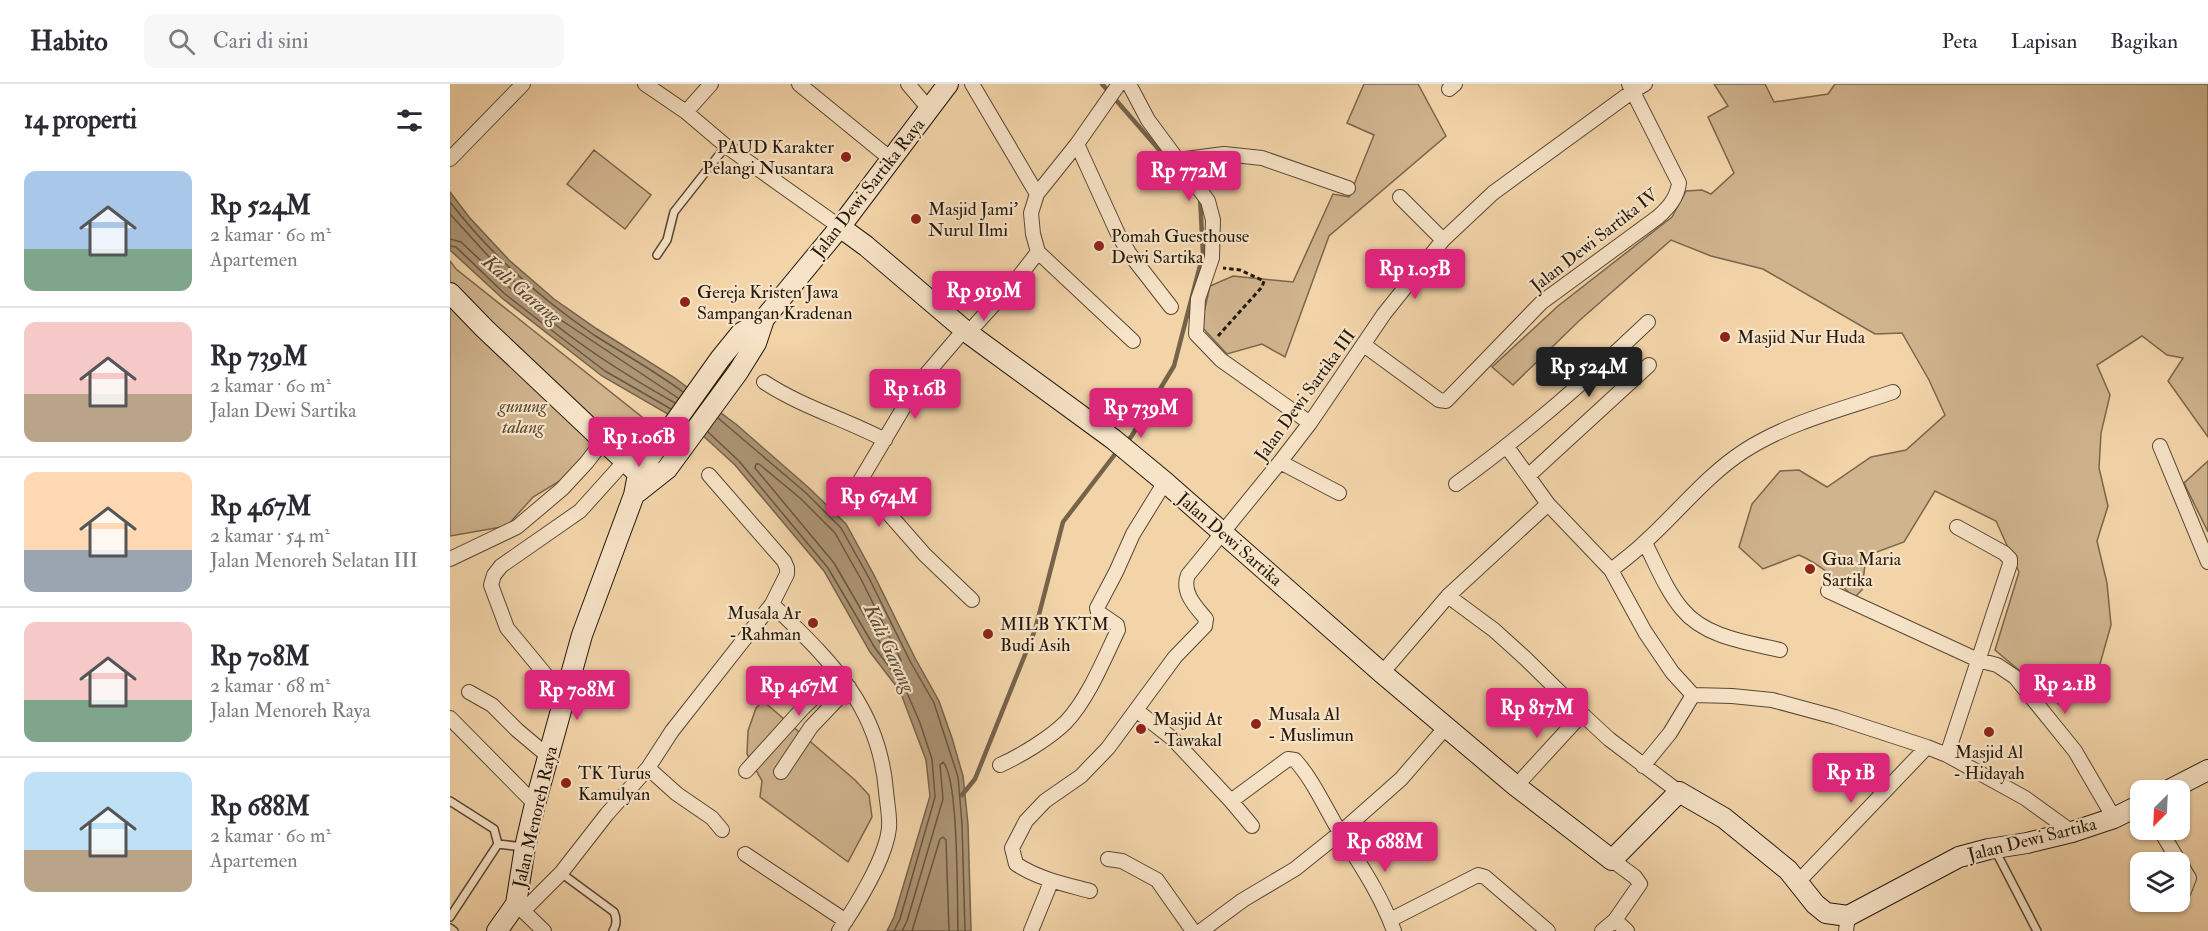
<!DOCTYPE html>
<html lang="id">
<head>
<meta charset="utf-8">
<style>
	:root { --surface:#fff; --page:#f7f7f7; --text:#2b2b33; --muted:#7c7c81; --line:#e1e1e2; --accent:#db2777 }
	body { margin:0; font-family:"IM FELL Double Pica",serif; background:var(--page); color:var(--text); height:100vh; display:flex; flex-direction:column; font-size:22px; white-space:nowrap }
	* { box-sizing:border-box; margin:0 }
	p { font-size:20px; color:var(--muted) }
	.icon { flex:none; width:33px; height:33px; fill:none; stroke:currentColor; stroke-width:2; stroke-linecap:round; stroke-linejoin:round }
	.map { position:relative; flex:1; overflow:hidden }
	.drawer { display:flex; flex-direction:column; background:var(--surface); width:450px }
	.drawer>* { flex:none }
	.needle { width:39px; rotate:204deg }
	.buttons { position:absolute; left:1680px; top:696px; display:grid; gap:12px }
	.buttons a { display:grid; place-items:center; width:60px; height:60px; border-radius:12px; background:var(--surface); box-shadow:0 2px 4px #0004; font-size:30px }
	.price { position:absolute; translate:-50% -51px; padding:0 14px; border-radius:6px; background:var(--accent); color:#fff; font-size:20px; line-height:39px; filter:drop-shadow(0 2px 3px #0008) }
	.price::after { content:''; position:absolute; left:50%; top:36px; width:18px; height:14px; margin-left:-9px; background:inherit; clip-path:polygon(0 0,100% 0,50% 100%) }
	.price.current { background:#222; color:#fff }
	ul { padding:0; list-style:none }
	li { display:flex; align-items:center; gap:18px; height:150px; padding:0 24px }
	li+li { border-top:2px solid var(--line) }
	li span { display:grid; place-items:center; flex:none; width:168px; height:120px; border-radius:12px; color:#555 }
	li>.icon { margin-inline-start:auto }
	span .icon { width:72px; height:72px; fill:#fffc; stroke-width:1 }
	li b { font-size:26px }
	h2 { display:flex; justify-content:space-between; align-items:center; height:72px; padding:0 24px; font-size:26px }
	header { display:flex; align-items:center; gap:36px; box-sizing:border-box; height:84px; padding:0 30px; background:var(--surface); border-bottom:2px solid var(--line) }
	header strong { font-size:28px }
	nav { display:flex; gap:33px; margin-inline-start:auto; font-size:21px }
	.search { width:420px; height:54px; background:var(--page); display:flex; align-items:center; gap:15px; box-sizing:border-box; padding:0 21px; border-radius:12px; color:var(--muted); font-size:22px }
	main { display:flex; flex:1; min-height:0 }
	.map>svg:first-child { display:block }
	.green { fill:#d0b48e; stroke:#7a664d; stroke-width:1.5 }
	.water { fill:#ac9474; stroke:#75634a; stroke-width:1.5 }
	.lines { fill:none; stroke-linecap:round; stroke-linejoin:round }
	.shore { stroke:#685640; stroke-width:1.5 }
	.stream { stroke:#75634a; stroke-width:4.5 }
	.lane-casing { stroke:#574833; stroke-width:10 }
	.street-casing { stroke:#574833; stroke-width:16 }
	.secondary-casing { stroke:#23190c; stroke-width:22 }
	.path { stroke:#23190c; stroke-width:3; stroke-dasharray:4.5 3; stroke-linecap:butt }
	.lane { stroke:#f7e3c7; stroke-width:7 }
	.street { stroke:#f7e3c7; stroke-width:14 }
	.secondary { stroke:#f7e3c7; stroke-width:20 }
	.poi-dot { fill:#8f2418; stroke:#f7e3c7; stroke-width:2 }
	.labels { text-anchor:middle; stroke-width:4.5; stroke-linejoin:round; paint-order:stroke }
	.poi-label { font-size:18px; fill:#23190c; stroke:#f7e3c7; text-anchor:start }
	.street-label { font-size:18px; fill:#23190c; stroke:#f7e3c7 }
	.park-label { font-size:18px; font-style:italic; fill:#574833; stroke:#f7e3c7 }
	.water-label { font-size:20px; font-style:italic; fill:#5a4a36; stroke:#f7e3c7 }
</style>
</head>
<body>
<header>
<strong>Habito</strong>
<div class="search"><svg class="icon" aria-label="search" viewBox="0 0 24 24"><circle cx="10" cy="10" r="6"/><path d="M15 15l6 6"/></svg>Cari di sini</div>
<nav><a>Peta</a><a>Lapisan</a><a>Bagikan</a></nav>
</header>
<main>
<section class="drawer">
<h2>14 properti<svg class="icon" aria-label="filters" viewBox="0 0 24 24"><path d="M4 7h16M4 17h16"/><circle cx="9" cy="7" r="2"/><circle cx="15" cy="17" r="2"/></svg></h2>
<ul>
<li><span style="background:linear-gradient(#a9c7e8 65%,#7fa58c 0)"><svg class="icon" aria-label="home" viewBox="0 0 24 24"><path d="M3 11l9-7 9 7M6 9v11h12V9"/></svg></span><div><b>Rp 524M</b><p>2 kamar · 60 m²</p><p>Apartemen</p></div></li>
<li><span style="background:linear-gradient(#f6c9c9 60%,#b9a48a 0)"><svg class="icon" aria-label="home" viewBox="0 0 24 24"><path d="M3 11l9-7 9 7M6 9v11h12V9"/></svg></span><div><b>Rp 739M</b><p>2 kamar · 60 m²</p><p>Jalan Dewi Sartika</p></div></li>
<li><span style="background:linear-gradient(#ffd9b3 65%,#9aa5b1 0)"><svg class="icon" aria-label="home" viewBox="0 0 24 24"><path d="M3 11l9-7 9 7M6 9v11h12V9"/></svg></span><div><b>Rp 467M</b><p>2 kamar · 54 m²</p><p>Jalan Menoreh Selatan III</p></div></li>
<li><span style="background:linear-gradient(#f6c9c9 65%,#7fa58c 0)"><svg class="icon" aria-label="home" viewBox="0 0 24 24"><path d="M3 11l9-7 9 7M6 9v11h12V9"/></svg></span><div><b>Rp 708M</b><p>2 kamar · 68 m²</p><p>Jalan Menoreh Raya</p></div></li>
<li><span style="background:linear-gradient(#bfe0f5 65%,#b9a48a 0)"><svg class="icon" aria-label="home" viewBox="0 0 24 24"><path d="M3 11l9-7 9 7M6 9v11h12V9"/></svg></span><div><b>Rp 688M</b><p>2 kamar · 60 m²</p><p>Apartemen</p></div></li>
</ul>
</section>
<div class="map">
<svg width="1758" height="847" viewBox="0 0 1758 847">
	<rect width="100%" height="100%" fill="#f3d4a9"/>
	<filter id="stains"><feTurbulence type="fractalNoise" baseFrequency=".00333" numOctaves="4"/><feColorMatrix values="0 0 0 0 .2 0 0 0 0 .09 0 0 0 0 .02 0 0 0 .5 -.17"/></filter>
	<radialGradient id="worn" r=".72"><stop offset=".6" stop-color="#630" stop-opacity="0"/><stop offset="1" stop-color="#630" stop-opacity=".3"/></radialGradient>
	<!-- green -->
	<path class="green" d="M914,0H968L996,52L879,152L835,273L812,260L777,270L751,242L760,202L783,192L843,198L883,110L899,113L924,51L897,39Z
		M1264,0H1315L1324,18L1378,10L1385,0H1758V353L1718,297L1733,274L1717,271L1692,252L1647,281L1660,311L1651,349L1649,384L1658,422L1647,457L1657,499L1661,541L1648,587L1611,622L1545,566L1569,488L1546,437L1485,407L1454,458L1416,472L1412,506L1404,514C1387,496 1372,481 1349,471L1313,485L1289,463L1302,420L1330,387L1349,386L1377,403L1421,373L1456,366L1495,331L1479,296L1452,249L1425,250L1313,185L1261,172L1221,156L1130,236L1063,301L1042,283L1108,222L1222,133L1236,107L1252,106L1261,110L1284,89L1258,33L1278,22Z
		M144,66L201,111L175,145L117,100Z
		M0,177L6,185L202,341L83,413L57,442L0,452Z
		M1758,377V448L1734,399Z
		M313,617L405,696L419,711L422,733L398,778L310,713L312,697L297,670L298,647L306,624Z"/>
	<!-- water -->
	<path class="water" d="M0,108L19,133L59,176L104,215L147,245L225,294L287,341L359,404L396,440L424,491L465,574L489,617L502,654L513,692L518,740L521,847H437L444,833L480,712L476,676L450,607L420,568L374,487L285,381L249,348L152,292L52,214L0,166Z"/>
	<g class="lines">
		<!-- shore -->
		<path class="shore" d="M0,118C40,170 90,214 144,251C174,270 205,287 233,308
			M0,130L50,185L91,221V225L87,226L60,204L11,158L0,155
			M0,162L6,163L55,210L100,245L155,287L221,325
			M225,319C179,293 135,266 95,232V228H99L228,314
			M268,334L355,408L391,444L419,494L460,577L484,619L508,693L512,740L515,847
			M258,348L289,377L378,484L425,564L455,604L470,639L482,675L485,713L450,835L444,847
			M306,380H309L350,414L385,449L412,497L451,576L450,580H446L431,560L384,479L305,384Z
			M452,847L457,837L493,715L490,681L493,678C509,694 507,819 508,847
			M462,847L490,755L493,753L496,756L499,847"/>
		<!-- stream -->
		<path class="stream" d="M652,0L725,84
			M674,359L681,353L724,282L753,170L750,113
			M512,711L525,695L585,546L613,438L669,365"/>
		<!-- lane casing -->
		<g class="lane-casing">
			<path id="lane" d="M207,171L217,156L224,128L276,62
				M0,717L44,745L48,760
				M1545,766L1587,847
				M111,789L164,828C167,835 167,841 163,847
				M0,833L48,760L74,763
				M0,844L4,847"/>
		</g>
		<!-- street casing -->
		<g class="street-casing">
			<path id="street" d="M195,0L236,28L276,62L390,143
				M349,0L442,76
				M458,0L480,26
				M522,0L587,110
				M669,0L627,60L587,110L581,129L583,150L588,168L683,257
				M679,0L698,36L758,117L763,136L762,174L748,215L746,250L771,276L860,339
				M999,5L1005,0
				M236,28L261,0
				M627,60L668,150L679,169L721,223
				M0,75L73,0
				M728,76L774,70L812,74L898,104
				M950,113L993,156
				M514,246L467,301L410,397L475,471L522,516
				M518,249L567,195L588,168
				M914,261L989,316L996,317L1092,218L1208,133C1219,123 1227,114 1229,99L1179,0
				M314,298C352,323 395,335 435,356
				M1710,362L1758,478
				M1057,363L1098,420L1161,486L1195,548L1222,588L1243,611L1282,612L1322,616L1385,633L1477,663L1497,671L1575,714L1622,748
				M830,378L889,409
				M1078,392L1199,281
				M1006,400C1074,351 1137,296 1198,238
				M1195,459C1206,480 1216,506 1232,525C1255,553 1295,558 1330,566
				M0,475L67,443L112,405L137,378L153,357
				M1161,486C1173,477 1185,468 1196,457C1229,427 1257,391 1294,367C1339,338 1393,325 1443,308
				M1378,507L1528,576L1547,581L1565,593L1625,667L1664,734
				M998,512L1044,546L1075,574L1132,630L1159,655L1229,708
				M322,520C380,577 429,621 436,707C437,719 440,732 439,744C436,774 406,822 389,847
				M932,589L998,512L1098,420
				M19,608L42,621L67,646L98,672
				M114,613L57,544L41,501L44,491L51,482L130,427L175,377
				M686,626L723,655L781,717L838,675L845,676C864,697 876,726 891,750C911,782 931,811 944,847
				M0,634L85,720
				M1497,671L1560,480V475L1554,469L1507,443
				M550,681C570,672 600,654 616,638C638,615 654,575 668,546L667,541L648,528L647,524L666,488L683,450L715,398
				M1193,682L1220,649L1243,611
				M198,684L227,710L262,734L272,746
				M296,687L353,624L388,590
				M331,688L361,643L399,603
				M1066,702L1132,630
				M781,717L802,742
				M1710,746L1739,794L1734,807
				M295,770L396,837
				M658,775L672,777L707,796L743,847
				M1348,798L1477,663
				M640,807C614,800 589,795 566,780L562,764L576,737L595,717L631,692L658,664L725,573L755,542L756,535C746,523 731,508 738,491L830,378L860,339L934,230L993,156L1043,109L1183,7L1195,0
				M67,821L94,847
				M73,827L111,789L157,730L198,684L222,647L322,520L337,490V484L334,477L259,391
				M940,836L1028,791L1035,793L1098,847
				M1165,836L1177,847
				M581,847L601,798
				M751,847L793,816L845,785L890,749L951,695L996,643
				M1152,847L1165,836L1190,800L1185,793L1162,776
				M1396,847L1398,832"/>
		</g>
		<!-- secondary casing -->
		<g class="secondary-casing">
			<path id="secondary" d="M390,143L416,162L518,249L663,355L715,398L932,589L1066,702L1162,776L1229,708L1274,734L1338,786L1365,820L1376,829L1398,832L1509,773L1539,765L1577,759L1622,748L1664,734L1690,721
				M0,209L35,245L197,398
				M188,408L217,385L288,288L306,259L314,235
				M1719,706L1758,686
				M47,847L66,820L75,763L85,720L132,551L184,411L188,390L270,275L291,249L314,235L390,143L498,0"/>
		</g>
		<!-- path -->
		<path class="path" d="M768,252L812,203L814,197L790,186L773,184"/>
		<!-- lane -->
		<use href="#lane" class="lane"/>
		<!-- street -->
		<use href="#street" class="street"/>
		<!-- secondary -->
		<use href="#secondary" class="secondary"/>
	</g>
	<!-- markers -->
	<g class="poi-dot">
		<circle cx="396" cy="73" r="6"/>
		<circle cx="466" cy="135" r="6"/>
		<circle cx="649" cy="162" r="6"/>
		<circle cx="235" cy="218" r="6"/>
		<circle cx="1275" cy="253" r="6"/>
		<circle cx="1360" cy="485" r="6"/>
		<circle cx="363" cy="539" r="6"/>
		<circle cx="538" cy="550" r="6"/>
		<circle cx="806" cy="640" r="6"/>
		<circle cx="691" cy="645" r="6"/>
		<circle cx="1539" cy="648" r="6"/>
		<circle cx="116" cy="699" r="6"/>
	</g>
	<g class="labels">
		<!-- poi labels -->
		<g class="poi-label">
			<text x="384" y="69" text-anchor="end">PAUD Karakter<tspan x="384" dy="21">Pelangi Nusantara</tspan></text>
			<text x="478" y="131">Masjid Jami'<tspan x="478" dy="21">Nurul Ilmi</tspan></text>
			<text x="661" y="158">Pomah Guesthouse<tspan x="661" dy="21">Dewi Sartika</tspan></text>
			<text x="247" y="214">Gereja Kristen Jawa<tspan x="247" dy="21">Sampangan Kradenan</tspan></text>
			<text x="1287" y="259">Masjid Nur Huda</text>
			<text x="1372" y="481">Gua Maria<tspan x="1372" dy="21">Sartika</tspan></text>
			<text x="351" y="535" text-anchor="end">Musala Ar<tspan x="351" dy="21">- Rahman</tspan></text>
			<text x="550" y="546">MILB YKTM<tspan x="550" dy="21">Budi Asih</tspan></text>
			<text x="818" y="636">Musala Al<tspan x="818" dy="21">- Muslimun</tspan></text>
			<text x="703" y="641">Masjid At<tspan x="703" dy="21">- Tawakal</tspan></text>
			<text x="1539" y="674" text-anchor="middle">Masjid Al<tspan x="1539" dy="21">- Hidayah</tspan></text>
			<text x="128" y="695">TK Turus<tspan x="128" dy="21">Kamulyan</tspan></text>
		</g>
		<!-- street labels -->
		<g class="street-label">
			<text transform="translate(418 104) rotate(-52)" y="6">Jalan Dewi Sartika Raya</text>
			<text transform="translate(1144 156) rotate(-38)" y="6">Jalan Dewi Sartika IV</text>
			<text transform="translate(855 311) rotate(-54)" y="6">Jalan Dewi Sartika III</text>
			<text transform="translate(780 455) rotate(41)" y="6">Jalan Dewi Sartika</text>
			<text transform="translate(85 733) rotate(-77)" y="6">Jalan Menoreh Raya</text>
			<text transform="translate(1582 755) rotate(-14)" y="6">Jalan Dewi Sartika</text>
		</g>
		<!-- park labels -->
		<g class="park-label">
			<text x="73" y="328">gunung<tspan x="73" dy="21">talang</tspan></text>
		</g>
		<!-- water labels -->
		<g class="water-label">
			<text transform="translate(72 205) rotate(40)" y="7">Kali Garang</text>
			<text transform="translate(440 564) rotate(65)" y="7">Kali Garang</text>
		</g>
	</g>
	<rect width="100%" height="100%" filter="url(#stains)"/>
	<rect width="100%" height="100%" fill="url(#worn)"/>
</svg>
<div class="buttons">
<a><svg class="needle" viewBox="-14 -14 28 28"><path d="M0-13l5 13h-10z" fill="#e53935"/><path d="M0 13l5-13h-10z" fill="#7c7c81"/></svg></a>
<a><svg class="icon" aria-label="layers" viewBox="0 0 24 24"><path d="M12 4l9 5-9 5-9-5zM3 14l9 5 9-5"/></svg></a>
</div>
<b class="price" style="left:739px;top:118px">Rp 772M</b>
<b class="price" style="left:965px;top:216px">Rp 1.05B</b>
<b class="price" style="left:534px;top:238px">Rp 919M</b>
<b class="price current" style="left:1139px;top:314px">Rp 524M</b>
<b class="price" style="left:465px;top:336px">Rp 1.6B</b>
<b class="price" style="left:691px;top:355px">Rp 739M</b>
<b class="price" style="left:189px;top:384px">Rp 1.06B</b>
<b class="price" style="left:429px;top:444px">Rp 674M</b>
<b class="price" style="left:1615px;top:631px">Rp 2.1B</b>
<b class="price" style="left:349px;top:633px">Rp 467M</b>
<b class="price" style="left:127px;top:637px">Rp 708M</b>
<b class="price" style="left:1087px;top:655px">Rp 817M</b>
<b class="price" style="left:1401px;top:720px">Rp 1B</b>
<b class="price" style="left:935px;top:789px">Rp 688M</b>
</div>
</main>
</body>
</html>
